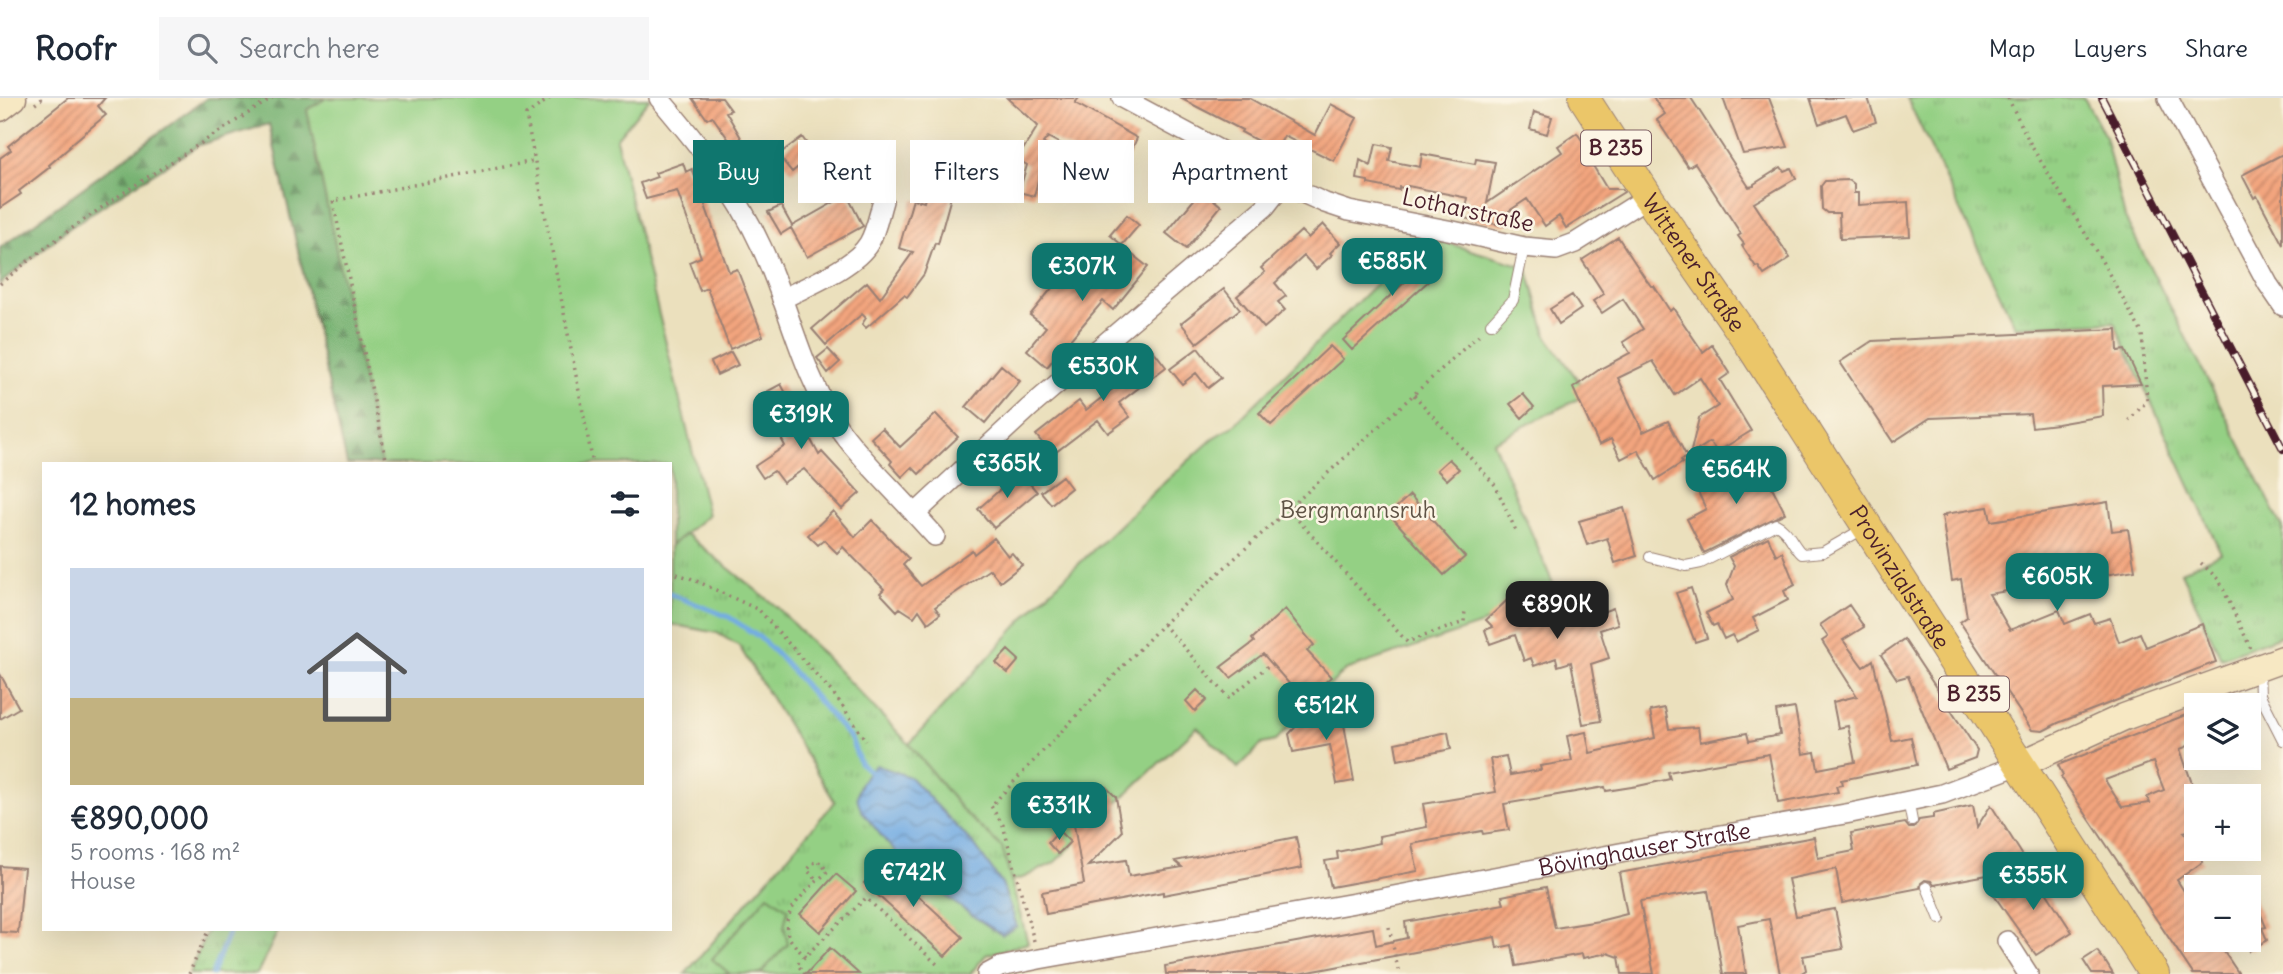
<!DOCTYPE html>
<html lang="en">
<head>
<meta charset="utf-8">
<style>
	:root { --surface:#fff; --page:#f6f6f7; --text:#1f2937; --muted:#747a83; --line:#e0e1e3; --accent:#0f766e }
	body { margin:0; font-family:Delius,sans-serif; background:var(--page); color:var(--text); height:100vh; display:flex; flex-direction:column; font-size:26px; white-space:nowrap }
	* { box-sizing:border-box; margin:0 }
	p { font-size:23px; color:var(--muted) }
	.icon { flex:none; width:38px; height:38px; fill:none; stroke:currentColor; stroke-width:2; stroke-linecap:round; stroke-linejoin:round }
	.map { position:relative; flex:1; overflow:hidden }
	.details { position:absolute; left:42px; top:364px; width:630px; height:469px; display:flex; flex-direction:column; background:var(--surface); border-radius:0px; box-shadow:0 7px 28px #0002 }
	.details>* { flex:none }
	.top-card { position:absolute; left:693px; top:42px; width:665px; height:63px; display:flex; gap:14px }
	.tools { position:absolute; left:2184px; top:595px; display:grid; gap:14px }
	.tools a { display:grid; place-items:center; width:77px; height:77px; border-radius:0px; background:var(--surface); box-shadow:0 7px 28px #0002; font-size:35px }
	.price { position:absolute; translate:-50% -60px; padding:0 16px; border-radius:14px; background:var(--accent); color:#fff; font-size:23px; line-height:46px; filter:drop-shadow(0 2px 4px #0008) }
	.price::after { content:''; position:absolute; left:50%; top:42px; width:21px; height:16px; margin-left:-10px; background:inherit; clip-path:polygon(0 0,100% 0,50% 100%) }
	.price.on { background:#222; color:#fff }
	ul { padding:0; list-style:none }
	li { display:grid; align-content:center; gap:14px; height:371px; padding:0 28px }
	li span { display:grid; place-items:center; height:217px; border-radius:0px; color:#555 }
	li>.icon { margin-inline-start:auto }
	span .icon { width:126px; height:126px; fill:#fffc; stroke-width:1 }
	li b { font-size:30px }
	h2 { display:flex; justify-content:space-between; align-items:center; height:84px; padding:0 28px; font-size:30px }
	.tag { padding:0 24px; border-radius:0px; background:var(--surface); box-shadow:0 7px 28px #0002; font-size:24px; line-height:63px }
	.tag.on { background:var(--accent); color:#fff }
	header { display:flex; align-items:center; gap:42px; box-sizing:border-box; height:98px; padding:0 35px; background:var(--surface); border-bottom:2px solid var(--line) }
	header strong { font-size:33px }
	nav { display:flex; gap:38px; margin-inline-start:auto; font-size:24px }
	.search { width:490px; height:63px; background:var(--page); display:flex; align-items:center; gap:18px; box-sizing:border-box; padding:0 24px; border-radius:0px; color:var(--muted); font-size:26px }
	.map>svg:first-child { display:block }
	.grass { fill:url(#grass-tufts); stroke:#6f7858; stroke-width:2 }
	.forest { fill:url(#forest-firs); stroke:#60684e; stroke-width:2 }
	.green { fill:#94d084; stroke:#6f7858; stroke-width:2 }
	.water { fill:url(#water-waves); stroke:#5e6687; stroke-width:2 }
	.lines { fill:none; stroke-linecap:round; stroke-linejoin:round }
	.stream { stroke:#73ace3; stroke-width:5 }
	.building { fill:url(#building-hatch); fill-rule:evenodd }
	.lane-casing { stroke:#9a8074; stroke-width:12 }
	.street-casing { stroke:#9a8074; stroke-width:22 }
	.secondary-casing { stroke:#9a8074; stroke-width:29 }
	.primary-casing { stroke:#9a8074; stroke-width:32 }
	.path { stroke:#9a8074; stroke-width:3.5; stroke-dasharray:2 5; stroke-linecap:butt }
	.lane { stroke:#fff; stroke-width:10 }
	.street { stroke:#fff; stroke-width:19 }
	.secondary { stroke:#f7e8c3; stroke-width:26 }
	.primary { stroke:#ebc669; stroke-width:30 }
	.rail-casing { stroke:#4a1f2b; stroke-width:8 }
	.rail { stroke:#fcf5e5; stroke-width:5; stroke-dasharray:16; stroke-linecap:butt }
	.labels { text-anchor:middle; stroke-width:5; stroke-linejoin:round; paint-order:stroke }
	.shield { fill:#fcf5e5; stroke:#7f5f63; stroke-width:2 }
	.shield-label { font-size:21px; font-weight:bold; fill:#4a1f2b }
	.street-label { font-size:23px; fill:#4a1f2b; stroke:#fcf5e5 }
	.park-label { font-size:23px; fill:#605446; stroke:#fcf5e5 }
</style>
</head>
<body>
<header>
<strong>Roofr</strong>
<div class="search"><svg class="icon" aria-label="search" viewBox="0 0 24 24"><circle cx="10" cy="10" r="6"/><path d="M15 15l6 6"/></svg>Search here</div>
<nav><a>Map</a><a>Layers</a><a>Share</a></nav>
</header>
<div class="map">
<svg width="2283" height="876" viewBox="0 0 2283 876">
	<defs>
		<pattern id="grass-tufts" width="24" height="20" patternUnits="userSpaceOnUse" patternTransform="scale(1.75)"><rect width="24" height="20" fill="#94d084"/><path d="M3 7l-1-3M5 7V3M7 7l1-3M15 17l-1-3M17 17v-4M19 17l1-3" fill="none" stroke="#81b272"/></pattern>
		<pattern id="forest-firs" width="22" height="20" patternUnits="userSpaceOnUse" patternTransform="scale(1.75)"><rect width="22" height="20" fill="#77b272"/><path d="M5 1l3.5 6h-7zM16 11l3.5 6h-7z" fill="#64905e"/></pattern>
		<pattern id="water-waves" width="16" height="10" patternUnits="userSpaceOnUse" patternTransform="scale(1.75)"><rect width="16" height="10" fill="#73ace3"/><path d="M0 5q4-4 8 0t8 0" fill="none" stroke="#608bb8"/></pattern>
		<pattern id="building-hatch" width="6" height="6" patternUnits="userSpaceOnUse" patternTransform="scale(1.75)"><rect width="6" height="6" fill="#f3a57e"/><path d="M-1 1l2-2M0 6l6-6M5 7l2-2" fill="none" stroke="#c78667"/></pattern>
	</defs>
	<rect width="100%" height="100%" fill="#fcf5e5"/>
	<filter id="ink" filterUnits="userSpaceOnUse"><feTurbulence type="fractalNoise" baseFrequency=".0143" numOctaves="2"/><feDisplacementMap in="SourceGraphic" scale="14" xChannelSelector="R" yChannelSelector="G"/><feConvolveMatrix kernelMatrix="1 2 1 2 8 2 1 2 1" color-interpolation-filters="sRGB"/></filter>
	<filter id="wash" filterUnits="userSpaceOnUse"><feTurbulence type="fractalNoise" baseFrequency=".00686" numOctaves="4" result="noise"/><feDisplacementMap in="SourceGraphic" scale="28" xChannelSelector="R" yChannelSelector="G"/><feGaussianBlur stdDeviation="1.57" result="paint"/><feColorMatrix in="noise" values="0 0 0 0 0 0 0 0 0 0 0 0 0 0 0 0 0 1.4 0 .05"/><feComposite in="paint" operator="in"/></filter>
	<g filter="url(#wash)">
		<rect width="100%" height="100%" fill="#ebe0bd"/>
		<!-- grass -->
		<path class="grass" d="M1907,0H2084L2105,38L2125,120L2283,430V537L2221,560L2181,474L2221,455L2114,224L2015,228Z
			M686,436L777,509L909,646L964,714L1002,749L1028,845L986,857L970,876H685L835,704L739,548L717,535L670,526V448Z
			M208,831H279L257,876H189Z"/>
		<!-- forest -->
		<path class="forest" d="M207,0H327L307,12L381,366H347L269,26L199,47L122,95L68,131L0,186V150Z"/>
		<!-- green -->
		<path class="green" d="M327,0H650L616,41L708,417L670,448V366H381L307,12Z
			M1424,138L1527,169L1547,239L1588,296L1493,344L1559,500L1345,572L1275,643L1262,646L1238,670L1197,629L1054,765L1025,779L1011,783L1002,749L964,714L909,646L1039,504L1156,392L1216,338L1232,329Z
			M768,797L788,811L784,829L788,846L760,876H730L712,861Z"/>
		<!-- water -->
		<path class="water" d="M876,667L910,679L975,748L1002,786L1017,828L1002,837C954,806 906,773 872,726C867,720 859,712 858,703C855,689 866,676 876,667Z"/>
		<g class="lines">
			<!-- stream -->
			<path class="stream" d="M670,496L729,519L759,539L783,562L851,641L860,665L869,673
				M212,876L230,831"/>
		</g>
		<g id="blocks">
			<!-- building -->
			<path class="building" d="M68,0H105L98,8L106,17L69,48L70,49L49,67L50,69L19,93L21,96L0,110V60L11,52L8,48Z
				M692,0H722L731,12L726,14L743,43L734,49L712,18L707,21Z
				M1007,0H1079L1075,5L1137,40L1120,78L1048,39L1043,45L1052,52L1042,67L1034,98L1019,94L1027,67L1017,61L1038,28Z
				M1180,0H1249L1315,37L1331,6L1357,20L1334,63L1284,38L1276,53L1241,34L1242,32Z
				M1653,0H1691L1749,89L1754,88V86L1781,69L1784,73L1791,70L1796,80L1754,105L1790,160L1764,177L1758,168L1756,169L1742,148L1744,146L1738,138L1741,136L1695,65L1688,69L1657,22L1665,16Z
				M1723,0H1769L1788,49L1743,56Z
				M1810,0H1868L1876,24L1853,32L1846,16L1819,26Z
				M1534,14L1552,19L1547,36L1530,31Z
				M1577,35L1596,63L1592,66L1607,91H1622L1624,94L1566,130L1559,118L1545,128L1527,101L1509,113L1506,128L1464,120L1468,100L1408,88V91L1399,89V92L1368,86V83L1357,81L1360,62L1371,68L1376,46L1392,49L1389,63L1420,69L1422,56L1475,66L1476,61L1495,64L1487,105L1562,54L1558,48Z
				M802,39L810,50L798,59L803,65L792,74L778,57Z
				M748,51L770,90L761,96L736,60Z
				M2283,56V147L2257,98L2254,100L2242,77Z
				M683,65L686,74L692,71L729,174L737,171L763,238L730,251L707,190L700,193L689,164L701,159L677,93L646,101L640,85L657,79L655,75Z
				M862,65L878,70L869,88L863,87L837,101L828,83Z
				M933,70L957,77L938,146L935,145L924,176L907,199L904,197L866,230L862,226L866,220L862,216L826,247L812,231L867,184L880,200L913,154L899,150L913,101L924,104Z
				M1849,82L1854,86V95H1858V107L1908,104L1910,138L1840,141L1839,115H1827L1822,111L1821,88L1825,83Z
				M1202,92L1221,108L1186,151L1166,135Z
				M847,97L863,128L807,159L791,130L781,136L768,114L781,108L792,128Z
				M1127,117L1139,127L1122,147L1110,137Z
				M1323,126L1340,145L1330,155L1332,157L1316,171L1304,158L1275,185L1286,198L1278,204L1285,212L1264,230L1237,198L1265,174L1261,170L1301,133L1308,140Z
				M1618,139L1643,177L1651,188H1654L1670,213L1673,210L1703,254L1712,247L1730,275L1720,282L1751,333L1717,354L1710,344L1690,357L1699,320L1718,308L1700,280L1675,297L1653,263L1618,280L1643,334L1668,323L1687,359L1681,362L1682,365L1655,382L1638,352L1621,361L1611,341L1599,347L1573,290L1600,271L1630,255L1623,244L1643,231L1623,201L1602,215L1593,203L1604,196L1582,162Z
				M1120,147L1148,169L1113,212L1103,203L1047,269L1027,252L1046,229L1030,217L1065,174L1085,191Z
				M1404,151L1431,181L1352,252L1343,242L1407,182L1390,164Z
				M1224,191L1240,211L1197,245L1181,225Z
				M1572,197L1581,211L1559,226L1550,211Z
				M2117,231L2118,253L2125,252L2141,286L2102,288L2103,318L2057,326L2032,329L2030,316L1930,320L1893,344L1840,264L1872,243Z
				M1150,248L1166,269L1119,305L1130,319L1108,335L1098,322L1052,357L1036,337L1079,303L1086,312L1114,290L1107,281Z
				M1330,248L1343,261L1271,327L1259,315Z
				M1198,250L1221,280L1208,290L1196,275L1182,286L1170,271Z
				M828,251L840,264L828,275L817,260Z
				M731,254L738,267L717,277L711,264Z
				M1001,267L1020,283L985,325L966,309Z
				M781,286L819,357L822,354L860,395L842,411L804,371L783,385L774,373L763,380L755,368L785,348L759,298Z
				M1523,296L1534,309L1522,320L1510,306Z
				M936,316L958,339L919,376L912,369L902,379L890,366L892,363L871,340L882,330L900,349Z
				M1761,359L1774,386L1771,387L1785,415L1704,455L1687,421L1706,411L1697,392Z
				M1449,361L1459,371L1447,382L1437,372Z
				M1020,374L1037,394L994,430L978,411Z
				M1062,378L1071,390L1051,406L1041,394Z
				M1410,397L1465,459L1444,477L1389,416Z
				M2108,404L2112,433L2128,431L2135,472L1989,496L2010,532L2059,512L2065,526L2090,516L2094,525L2110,520L2119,544L2140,535L2146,549L2202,526L2216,564L2058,625L2043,633L2032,632L1960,524L1967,519L1961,481L1952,483L1942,418H1945V416L1988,409L1991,423Z
				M1624,410L1637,458L1615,465L1607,440L1587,447L1579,423Z
				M833,413L855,439L872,422L909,461L903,467L921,488L972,452L974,456L994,440L1008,458L1012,455L1022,467L1000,484L990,471L935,509L940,516L928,525L919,512L914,519L900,510L897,513L880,495L884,491L843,449L837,455L824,442L818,447L808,437Z
				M1768,439L1776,457L1782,454L1795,487L1784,493L1788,502L1753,520L1759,532L1736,544L1732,537L1724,541L1717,526L1713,528L1706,515L1733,502L1727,487L1734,468L1729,459Z
				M1691,490L1707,540L1695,544L1676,495Z
				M1518,492L1538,515L1580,501L1586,520L1613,510L1618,526L1600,532L1609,560L1591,566L1601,623L1583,626L1571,564L1558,568L1556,560L1534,568L1531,560L1524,563L1515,537L1490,546L1485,532L1493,529L1486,522Z
				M1849,507L1864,529L1843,542L1863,569L1873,562L1892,643L1911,639L1917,667L1841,682L1842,687L1836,688L1838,694L1778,705L1769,656L1668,674L1670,681L1638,688L1606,693L1605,689L1504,706L1509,732L1483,736L1482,733L1412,746L1418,773L1331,789L1325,763L1338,761L1337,754L1380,745L1379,738L1427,729L1423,706L1496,694L1490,661L1506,658L1510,677L1541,672L1540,668L1572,663L1567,638L1586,634L1590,655L1655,640L1650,613L1665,610L1669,631L1698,629L1700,644L1747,635L1749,643L1780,637L1776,613L1795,610L1803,656L1815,654L1818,671L1855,664L1848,628L1838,630L1833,604L1857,598L1822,543L1828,539L1820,527Z
				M1285,511L1314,547L1307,553L1331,579L1322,587L1321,593L1307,606L1263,556L1231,580L1221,569L1254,544L1252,541Z
				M1904,541L1977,652L1975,660L1946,671L1908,578L1897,581L1881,557Z
				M1008,552L1019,562L1008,575L996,565Z
				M0,576L19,610L0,621Z
				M1197,592L1207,602L1195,613L1186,603Z
				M1342,615L1354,683L1337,686L1330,647L1293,654L1289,636L1301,623Z
				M2188,616L2196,637V645L2180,651L2196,697L2185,701L2196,731L2184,734L2203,764L2177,782L2196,812V842H2216L2239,876H2193L2061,679L2063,677L2058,667ZM2153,664L2164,692L2147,699L2150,705L2122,709L2105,682Z
				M1448,634L1451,651L1398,662L1395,645Z
				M1105,688L1116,699L1122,734L1088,768L1126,762L1129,778L1182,769L1175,763L1296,739L1302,770L1179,794L1163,797V794L1046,816L1042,794L1084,786L1073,721Z
				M1973,707L1977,729L1991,707L2030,769L1934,787L1931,783L1925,782L1921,785L1920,790L1842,805L1836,771L1788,781L1796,818L1835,811L1843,851L1803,858L1806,872L1800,876H1780L1769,821L1738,827L1746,876H1723L1708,793L1640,803L1654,876H1622L1619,859L1608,855L1583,860L1582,856L1516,868L1512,847L1497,850L1495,839L1298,876H1166L1165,868L1373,830L1376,847L1407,840L1405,824L1504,806L1502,798L1546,789L1555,830L1599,823L1627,816L1619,775L1814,739L1818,760L1854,753L1851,735L1905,725L1909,730H1914L1919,722L1933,720V716Z
				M1059,733L1070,744L1058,756L1048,745Z
				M883,765L963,839L945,858L864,785Z
				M0,768L24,770L18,835L0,834Z
				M2031,771L2072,834L2036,857L1993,796Z
				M836,776L856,793L820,834L800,816Z
				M2249,788L2266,829L2262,830L2267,842L2249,853Z
				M830,850L859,876H806Z
				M2097,853L2105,863L2113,876H2092L2083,862Z"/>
		</g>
	</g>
	<g filter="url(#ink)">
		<use href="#blocks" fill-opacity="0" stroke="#9a8074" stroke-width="2"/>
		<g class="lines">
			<!-- lane casing -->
			<g class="lane-casing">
				<path id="lane" d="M1491,226L1513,202L1524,149
					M1650,459L1686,468L1701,465L1776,426C1789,432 1792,447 1802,456L1823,454L1863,431
					M2259,572L2260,597L2283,642
					M1908,702L1912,723
					M1927,789L1940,821"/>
			</g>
			<!-- street casing -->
			<g class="street-casing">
				<g id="street">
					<path d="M659,0C698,46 736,93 761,148C789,207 801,274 838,329C860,360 890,388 915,416L1029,310L1265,109L1283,86"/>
					<path d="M1122,0L1283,86L1325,105L1349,113L1453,133L1524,149L1556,152L1575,145L1648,99"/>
					<path d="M2168,0L2268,186L2283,208"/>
					<path d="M782,201C807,188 855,169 869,145C876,133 879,116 883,103"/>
					<path d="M915,416L935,438"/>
					<path d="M2007,843L2028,876"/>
					<path id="s1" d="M987,876L1000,869L1039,861L1383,800L1657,748L1851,715L1942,696L2021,666"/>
				</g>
			</g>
			<!-- secondary casing -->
			<g class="secondary-casing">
				<path id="secondary" d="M0,10L13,0
					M2021,666L2124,619L2283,561"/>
			</g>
			<!-- primary casing -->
			<g class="primary-casing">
				<g id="primary">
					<path id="s2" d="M1584,0L1648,99L1750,246L2154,876"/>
				</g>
			</g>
			<!-- path -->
			<path class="path" d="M550,0L526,17L593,366
				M2008,0L2032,49L2099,158L2142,235L2147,303L2129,322
				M35,6L43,0
				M0,186C84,115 179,60 272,0
				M1414,297L1495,387L1516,433
				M387,366L333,103L534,63
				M1289,412L1407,544L1464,524L1465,512
				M2201,465L2219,482L2251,551
				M670,474L690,480L759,512L837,600L866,643
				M1163,526L1229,600L1269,567
				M1389,829L1399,876
				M1034,843L1003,727L991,708L1163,526L1482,234
				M805,859C800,853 794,847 790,841C775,815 812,789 828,773L817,762L807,772L818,783
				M189,876L209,831
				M805,876L797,866L866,800L938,867"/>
			<!-- lane -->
			<use href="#lane" class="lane"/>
			<!-- street -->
			<use href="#street" class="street"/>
			<!-- secondary -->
			<use href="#secondary" class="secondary"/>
			<!-- primary -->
			<use href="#primary" class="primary"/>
			<!-- rail casing -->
			<g class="rail-casing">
				<path id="rail" d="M2102,0L2283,351"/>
			</g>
			<!-- rail -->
			<use href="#rail" class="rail"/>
		</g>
	</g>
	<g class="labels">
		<!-- shield labels -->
		<g class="shield">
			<rect x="1581" y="32.5" width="70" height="35" rx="5"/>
			<rect x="1939" y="578.5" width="70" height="35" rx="5"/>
		</g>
		<g class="shield-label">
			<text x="1616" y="57">B 235</text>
			<text x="1974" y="603">B 235</text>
		</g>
		<!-- street labels -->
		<g class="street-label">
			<text transform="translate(1468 112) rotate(12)" y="8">Lotharstraße</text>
			<text dy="8" stroke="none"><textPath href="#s2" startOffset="198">Wittener Straße</textPath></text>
			<text dy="8" stroke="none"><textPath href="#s2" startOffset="574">Provinzialstraße</textPath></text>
			<text dy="8" stroke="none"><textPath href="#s1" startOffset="670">Bövinghauser Straße</textPath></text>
		</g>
		<!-- park labels -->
		<g class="park-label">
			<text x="1358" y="420">Bergmannsruh</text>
		</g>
	</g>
</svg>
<div class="tools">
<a><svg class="icon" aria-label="layers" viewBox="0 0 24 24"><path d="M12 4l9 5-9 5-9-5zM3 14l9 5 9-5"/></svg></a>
<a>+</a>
<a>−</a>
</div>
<b class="price" style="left:1392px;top:200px">€585K</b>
<b class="price" style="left:1082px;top:205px">€307K</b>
<b class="price" style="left:1103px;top:305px">€530K</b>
<b class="price" style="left:801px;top:353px">€319K</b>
<b class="price" style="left:1007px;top:402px">€365K</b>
<b class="price" style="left:1736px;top:408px">€564K</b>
<b class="price" style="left:2057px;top:515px">€605K</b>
<b class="price on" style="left:1557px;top:543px">€890K</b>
<b class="price" style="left:1326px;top:644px">€512K</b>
<b class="price" style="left:1059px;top:744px">€331K</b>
<b class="price" style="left:913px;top:811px">€742K</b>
<b class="price" style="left:2033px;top:814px">€355K</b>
<div class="top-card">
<a class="tag on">Buy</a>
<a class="tag">Rent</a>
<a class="tag">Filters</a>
<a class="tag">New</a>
<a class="tag">Apartment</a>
</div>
<section class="details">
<h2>12 homes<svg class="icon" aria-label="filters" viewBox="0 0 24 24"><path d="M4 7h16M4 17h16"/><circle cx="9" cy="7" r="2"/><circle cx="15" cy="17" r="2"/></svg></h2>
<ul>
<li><span style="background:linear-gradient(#c9d6e8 60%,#c2b280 0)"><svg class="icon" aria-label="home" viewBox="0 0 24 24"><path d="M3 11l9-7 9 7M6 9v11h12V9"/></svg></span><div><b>€890,000</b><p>5 rooms · 168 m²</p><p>House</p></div></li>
</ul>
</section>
</div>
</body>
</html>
